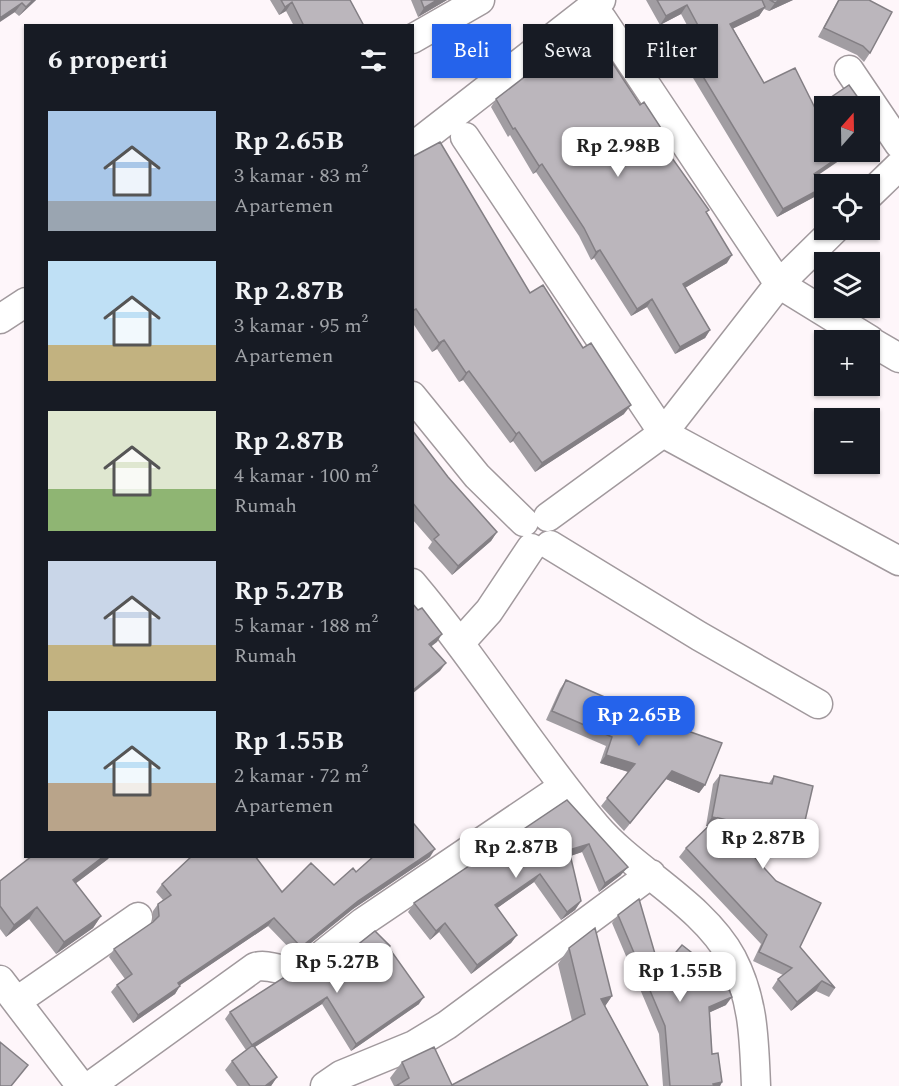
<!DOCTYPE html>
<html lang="id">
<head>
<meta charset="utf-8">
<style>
	:root { --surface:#171b24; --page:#20242c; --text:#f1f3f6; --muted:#9ea1a6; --accent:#2563eb }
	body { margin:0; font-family:Spectral,serif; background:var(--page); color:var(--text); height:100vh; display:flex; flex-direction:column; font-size:22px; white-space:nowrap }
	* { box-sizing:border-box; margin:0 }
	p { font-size:20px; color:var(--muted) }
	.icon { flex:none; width:33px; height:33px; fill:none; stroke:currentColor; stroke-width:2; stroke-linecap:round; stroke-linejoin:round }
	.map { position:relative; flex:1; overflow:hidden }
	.side { position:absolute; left:24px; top:24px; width:390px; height:834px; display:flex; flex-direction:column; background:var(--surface); border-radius:0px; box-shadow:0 2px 4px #0004 }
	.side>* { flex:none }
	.banner { position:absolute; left:432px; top:24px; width:376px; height:54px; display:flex; gap:12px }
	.needle { width:39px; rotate:20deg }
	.fabs { position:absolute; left:814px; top:96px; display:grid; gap:12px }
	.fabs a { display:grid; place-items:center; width:66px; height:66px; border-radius:0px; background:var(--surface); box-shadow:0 2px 4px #0004; font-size:30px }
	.price { position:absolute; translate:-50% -51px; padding:0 14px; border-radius:12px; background:#fff; color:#222; font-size:20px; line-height:39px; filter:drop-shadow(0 2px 3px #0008) }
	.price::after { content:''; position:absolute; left:50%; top:36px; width:18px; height:14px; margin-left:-9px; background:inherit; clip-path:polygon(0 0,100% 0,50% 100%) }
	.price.selected { background:var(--accent); color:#fff }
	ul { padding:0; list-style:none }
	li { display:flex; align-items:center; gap:18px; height:150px; padding:0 24px }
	li span { display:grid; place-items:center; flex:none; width:168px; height:120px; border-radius:0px; color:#555 }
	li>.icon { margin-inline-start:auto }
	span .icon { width:72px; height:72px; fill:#fffc; stroke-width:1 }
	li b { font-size:26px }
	h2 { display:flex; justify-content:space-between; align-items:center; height:72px; padding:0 24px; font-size:26px }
	.tag { padding:0 21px; border-radius:0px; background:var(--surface); box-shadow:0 2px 4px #0004; font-size:21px; line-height:54px }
	.tag.selected { background:var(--accent); color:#fff }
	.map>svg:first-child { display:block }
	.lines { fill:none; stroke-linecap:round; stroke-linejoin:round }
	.street-casing { stroke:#a1999d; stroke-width:31 }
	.street { stroke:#fff; stroke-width:28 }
	.wall { fill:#a19da2 }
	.shaded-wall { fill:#837f84 }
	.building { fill:#bbb6bc; stroke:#837f84; stroke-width:1.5 }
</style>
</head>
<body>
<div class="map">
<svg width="899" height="1086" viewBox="0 0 899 1086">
	<rect width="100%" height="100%" fill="#fef6fa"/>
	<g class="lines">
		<!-- street casing -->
		<g class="street-casing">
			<path id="street" d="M602,19L779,284L870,340
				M412,39L480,0
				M849,70L899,144
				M465,137L663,433L899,561
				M412,144L420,141L601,0
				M870,194L899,166
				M0,319L26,302
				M870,341L899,358
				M412,396L477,476L524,522
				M548,517L663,433L779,284L834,230
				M550,545L699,636L818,704
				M412,583C478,661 530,748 596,826C634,871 703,904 732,958C754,1000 754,1040 756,1086
				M461,642L489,611L531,548
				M0,980L81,1086
				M17,1001L138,917
				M90,1086L255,967C271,963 285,974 302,971L363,922L564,786
				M325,1086L341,1075L414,1045L447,1025L651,874"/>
		</g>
		<!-- street -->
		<use href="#street" class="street"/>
	</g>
	<!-- wall -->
	<path class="wall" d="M0,0H36L19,16Z
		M270,0H350L364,26H294L286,11L279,15Z
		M411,0H447L418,17Z
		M646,0H793L769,11L764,9L759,16L733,28L822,188L816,196L777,217L684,63L690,55L700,49L681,14L660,25Z
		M838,0H869L870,53L864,62L857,55L818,37Z
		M496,99L640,105L659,131L670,150L668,153L707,213L727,263L685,288L710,330L705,338L675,354L647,307L631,316L594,258L591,260L579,236L536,172L533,174L510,135L508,137L491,107Z
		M412,157L530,293L624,414L535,472L513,441L510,443L463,380L459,382L437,349L432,352L412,322Z
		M412,430L448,477L497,532L491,541L452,575L428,548L432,542L412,519Z
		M566,680L608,703L705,785L699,793L666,779L624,831L601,806L628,772L600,763L606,746L546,720L560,689Z
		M720,775L769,783L774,776L794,847L731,832L800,947L835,988L829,997L816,991L791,1011L772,988L778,979L783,975L753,961L761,944L679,857L686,848L708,826H706L713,784Z
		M567,800L621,875L599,892L582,852L570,856L581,901L575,910L561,920L534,882L497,908L517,935L511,943L471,974L439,932L430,940L408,912L414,903Z
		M32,856H110L108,859L75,884L101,916L93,928L56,954L29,919L6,937L0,929V881Z
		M430,857L353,909L296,955L268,926L180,985L175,994L133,1023L111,992L117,985L125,979L109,957L114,949L153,923V911L158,904L163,900L156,892L162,884L282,892L334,885L356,872Z
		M618,915L660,971L726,1005L710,1012L712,1054L722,1082L720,1086H663L659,1034L612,923Z
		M389,948L419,1004L351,1051L322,1004L255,1047L277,1077L271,1086H237L225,1070L232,1061L246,1050L225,1019L230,1012L302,981L317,977Z
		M569,948L612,996L605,1006L648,1086H394L390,1078L402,1062L452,1085L572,1021L558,964Z"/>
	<!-- shaded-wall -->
	<path class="shaded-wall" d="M33,0H36L19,16L26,7Z
		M437,0H447L418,17L424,8Z
		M780,0H793L769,11L775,3Z
		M292,2L286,11L279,15L285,7Z
		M22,3L15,12L0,22V18Z
		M687,5L681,14L660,25L666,16Z
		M765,7L759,16L724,33L730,24Z
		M879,128L873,136L870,139V134Z
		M846,152H852L808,182L814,174Z
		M542,164L536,172L533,174L539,166Z
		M822,188L816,196L777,217L783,209Z
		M600,250L594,258L591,260L596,252Z
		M732,255L727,263L678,292L683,284Z
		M652,299L647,307L631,316L637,309Z
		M710,330L705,338L675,354L680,347Z
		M444,340L437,349L432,352L439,343Z
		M469,371L463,380L459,382L466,373Z
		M631,405L624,414L535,472L542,463Z
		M519,432L513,441L510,443L516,434Z
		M497,532L491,541L452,575L458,566Z
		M442,634L437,642L424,652L429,644Z
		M446,663L440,671L412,694V691Z
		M606,755L635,764L629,772L600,763Z
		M672,771L705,785L699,793L666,779L624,831Z
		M712,817L717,818L711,827L706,826Z
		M719,818L801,838L794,847L712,827Z
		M589,844L582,852L562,859L569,850Z
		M435,849L430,857L353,909L296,955L301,947L358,901Z
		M104,856H110L108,859L64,892L73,880Z
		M628,867L621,875L599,892L605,883Z
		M540,874L534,882L489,914L495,905Z
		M581,901L575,910L561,920L567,912Z
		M37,907L29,919L6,937L14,925Z
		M101,916L93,928L56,954L64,942Z
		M274,918L268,926L173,990L178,983Z
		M445,923L439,932L430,940L436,931Z
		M517,935L511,943L471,974L477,965Z
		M822,981L816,991L791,1011L797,1002Z
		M180,986L175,994L133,1023L138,1015Z
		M612,996L601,1012V999Z
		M327,997L322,1004L247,1052L252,1045Z
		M424,997L419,1004L351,1051L356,1044Z
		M732,997L726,1005L704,1015L709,1007Z
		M277,1077L271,1086H265Z
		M722,1082L720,1086H712L713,1084Z"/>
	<!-- building -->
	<path class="building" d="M0,0H33L26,7L22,3L0,18Z
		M281,0H350L364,26H304L292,2L285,7Z
		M421,0H437L424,8Z
		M657,0H762L765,7L730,24L764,83L795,68L815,108L849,85L864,106H825V152H846L814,174L822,188L783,209L690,55L708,44L687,5L666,16Z
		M770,0H780L775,3Z
		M839,0H869L892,12L870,53L863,46L824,28Z
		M589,27L640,105L644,102L661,128L658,129L670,150L667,151L709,210L706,212L732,255L683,284L710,330L680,347L652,299L637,309L600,250L596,252L584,228L542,164L539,166L515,128L513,129L496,99Z
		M870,115L879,128L870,134Z
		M440,142L530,293L543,285L583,348L591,343L631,405L542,463L519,432L516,434L469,371L466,373L444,340L439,343L416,309L412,311V157Z
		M412,430L448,477L497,532L458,566L434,539L439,535L412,502Z
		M412,603L418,610L422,608L442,634L429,644L446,663L412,691Z
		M566,680L609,699L608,703L722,743L705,785L672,771L630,823L607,798L635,764L606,755L612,737L552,711Z
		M720,775L772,784L774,776L813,786L801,838L719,818L776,881L821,903L800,947L835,988L822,981L797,1002L778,979L792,968L759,952L767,935L686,848L717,818L712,817Z
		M567,800L628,867L605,883L589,844L569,850L581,901L567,912L540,874L495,905L517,935L477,965L445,923L436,931L414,903Z
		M414,824L435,849L358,901L301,947L274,918L178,983L180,986L138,1015L117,985L132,974L114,949L153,922L159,916L158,904L171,895L162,884L192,856H255L282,892L311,863L334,885L353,868L356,872L374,856H412V825Z
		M32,856H104L73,880L101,916L64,942L37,907L14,925L0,906V881Z
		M639,899L660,971L682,945L724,978L732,997L709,1007L712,1054L718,1053L722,1082L713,1084L714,1086H670L665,1026L618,915Z
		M595,928L612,996L601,999L648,1086H396L409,1078L402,1062L434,1047L452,1085L585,1014L569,948Z
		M375,931L390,946L389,948L424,997L356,1044L327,997L252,1045L230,1012L283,978L302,981L317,977Z
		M0,1042L28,1065L11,1086H0Z
		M253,1045L277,1077L265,1086H250L232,1061Z"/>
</svg>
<div class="fabs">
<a><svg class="needle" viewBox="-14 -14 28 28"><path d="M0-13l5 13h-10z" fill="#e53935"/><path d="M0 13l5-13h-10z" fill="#9ea1a6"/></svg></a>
<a><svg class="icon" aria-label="locate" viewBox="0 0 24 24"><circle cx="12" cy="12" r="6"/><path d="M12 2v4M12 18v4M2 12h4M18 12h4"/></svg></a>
<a><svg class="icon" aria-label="layers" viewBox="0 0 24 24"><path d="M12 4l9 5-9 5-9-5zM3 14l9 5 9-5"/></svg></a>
<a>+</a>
<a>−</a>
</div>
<b class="price" style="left:618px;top:178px">Rp 2.98B</b>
<b class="price selected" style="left:639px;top:747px">Rp 2.65B</b>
<b class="price" style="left:763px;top:870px">Rp 2.87B</b>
<b class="price" style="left:516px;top:879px">Rp 2.87B</b>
<b class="price" style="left:337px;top:994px">Rp 5.27B</b>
<b class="price" style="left:680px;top:1003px">Rp 1.55B</b>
<div class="banner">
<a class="tag selected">Beli</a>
<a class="tag">Sewa</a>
<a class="tag">Filter</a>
</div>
<section class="side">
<h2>6 properti<svg class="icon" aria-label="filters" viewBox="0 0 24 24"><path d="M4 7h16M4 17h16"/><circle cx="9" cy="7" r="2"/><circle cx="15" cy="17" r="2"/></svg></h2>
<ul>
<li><span style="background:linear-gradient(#a9c7e8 75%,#9aa5b1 0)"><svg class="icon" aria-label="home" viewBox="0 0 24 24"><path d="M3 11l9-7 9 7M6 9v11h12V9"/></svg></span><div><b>Rp 2.65B</b><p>3 kamar · 83 m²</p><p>Apartemen</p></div></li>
<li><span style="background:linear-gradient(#bfe0f5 70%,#c2b280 0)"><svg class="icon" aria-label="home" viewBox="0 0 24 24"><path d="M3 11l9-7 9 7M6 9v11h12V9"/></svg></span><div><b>Rp 2.87B</b><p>3 kamar · 95 m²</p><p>Apartemen</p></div></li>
<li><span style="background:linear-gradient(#dfe7d0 65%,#8fb573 0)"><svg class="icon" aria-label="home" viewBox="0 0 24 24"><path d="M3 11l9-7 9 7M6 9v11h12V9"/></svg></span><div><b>Rp 2.87B</b><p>4 kamar · 100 m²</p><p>Rumah</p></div></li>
<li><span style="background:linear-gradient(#c9d6e8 70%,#c2b280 0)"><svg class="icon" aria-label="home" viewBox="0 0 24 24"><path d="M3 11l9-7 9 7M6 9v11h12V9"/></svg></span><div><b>Rp 5.27B</b><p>5 kamar · 188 m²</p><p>Rumah</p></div></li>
<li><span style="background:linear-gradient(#bfe0f5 60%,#b9a48a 0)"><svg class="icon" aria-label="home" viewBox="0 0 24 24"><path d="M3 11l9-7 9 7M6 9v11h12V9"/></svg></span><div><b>Rp 1.55B</b><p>2 kamar · 72 m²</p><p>Apartemen</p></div></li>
</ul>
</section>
</div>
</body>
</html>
